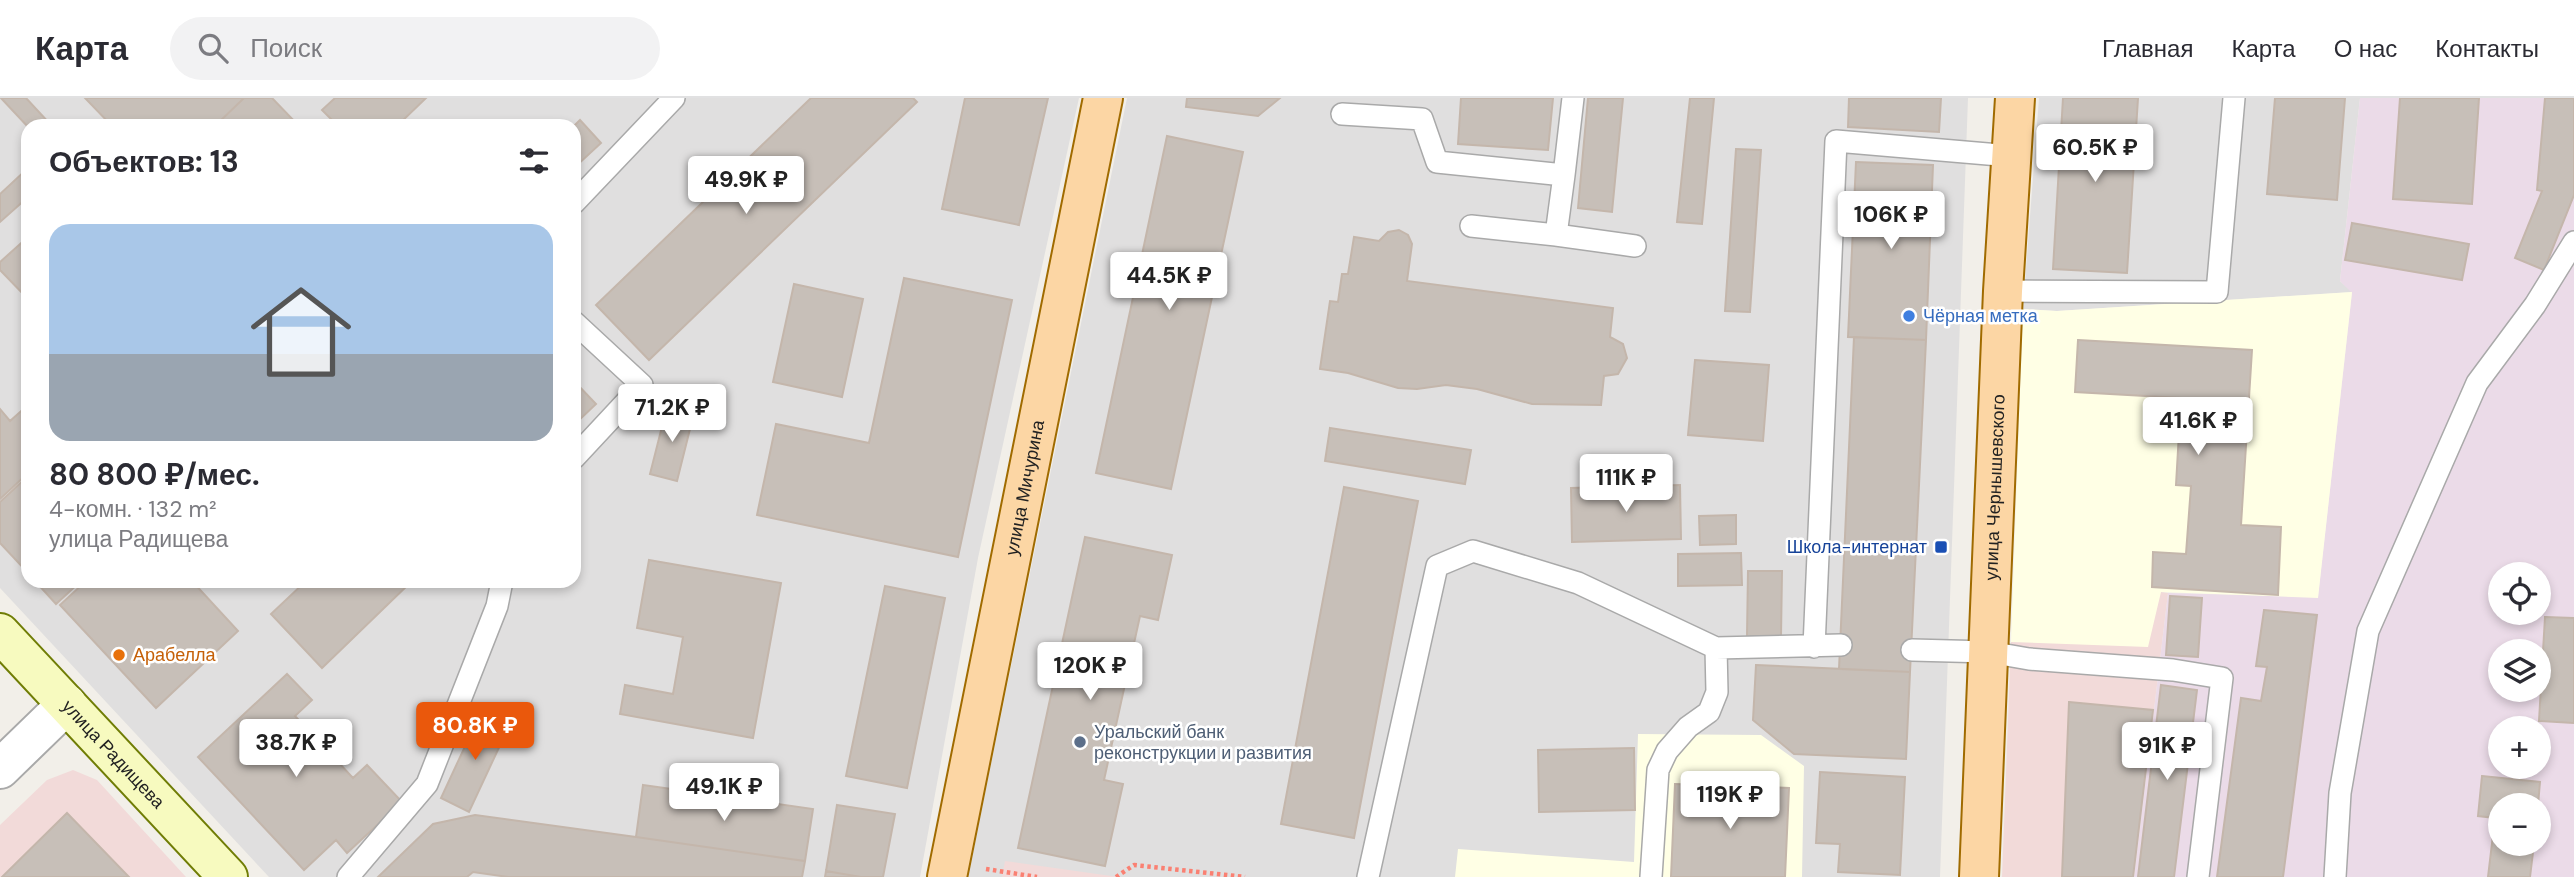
<!DOCTYPE html>
<html lang="ru">
<head>
<meta charset="utf-8">
<style>
	:root { --surface:#fff; --page:#f2f2f3; --text:#2b2b33; --muted:#7c7c81; --line:#e1e1e2; --accent:#ea580c }
	body { margin:0; font-family:"DM Sans",sans-serif; background:var(--page); color:var(--text); height:100vh; display:flex; flex-direction:column; font-size:26px; white-space:nowrap }
	* { box-sizing:border-box; margin:0 }
	p { font-size:23px; color:var(--muted) }
	.icon { flex:none; width:38px; height:38px; fill:none; stroke:currentColor; stroke-width:2; stroke-linecap:round; stroke-linejoin:round }
	.map { position:relative; flex:1; overflow:hidden }
	.sheet { position:absolute; left:21px; top:21px; width:560px; height:469px; display:flex; flex-direction:column; background:var(--surface); border-radius:21px; box-shadow:0 4px 10px #0003 }
	.sheet>* { flex:none }
	.buttons { position:absolute; left:2488px; top:464px; display:grid; gap:14px }
	.buttons a { display:grid; place-items:center; width:63px; height:63px; border-radius:50%; background:var(--surface); box-shadow:0 4px 10px #0003; font-size:35px }
	.price { position:absolute; translate:-50% -60px; padding:0 16px; border-radius:7px; background:#fff; color:#222; font-size:23px; line-height:46px; filter:drop-shadow(0 2px 4px #0008) }
	.price::after { content:''; position:absolute; left:50%; top:42px; width:21px; height:16px; margin-left:-10px; background:inherit; clip-path:polygon(0 0,100% 0,50% 100%) }
	.price.current { background:var(--accent); color:#fff }
	ul { padding:0; list-style:none }
	li { display:grid; align-content:center; gap:14px; height:371px; padding:0 28px }
	li span { display:grid; place-items:center; height:217px; border-radius:21px; color:#555 }
	li>.icon { margin-inline-start:auto }
	span .icon { width:126px; height:126px; fill:#fffc; stroke-width:1 }
	li b { font-size:30px }
	h2 { display:flex; justify-content:space-between; align-items:center; height:84px; padding:0 28px; font-size:30px }
	header { display:flex; align-items:center; gap:42px; box-sizing:border-box; height:98px; padding:0 35px; background:var(--surface); border-bottom:2px solid var(--line) }
	header strong { font-size:33px }
	nav { display:flex; gap:38px; margin-inline-start:auto; font-size:24px }
	.search { width:490px; height:63px; background:var(--page); display:flex; align-items:center; gap:18px; box-sizing:border-box; padding:0 24px; border-radius:38px; color:var(--muted); font-size:26px }
	.map>svg:first-child { display:block }
	.residential { fill:#e0dfdf; fill-rule:evenodd }
	.commercial { fill:#f2dad9 }
	.industrial { fill:#ebdbe8; fill-rule:evenodd }
	.education { fill:#ffffe5 }
	.building { fill:#c7bfb8; stroke:#c4b6ab; stroke-width:2 }
	.lines { fill:none; stroke-linecap:round; stroke-linejoin:round }
	.lane-casing { stroke:#a9a9a9; stroke-width:24 }
	.street-casing { stroke:#a9a9a9; stroke-width:42 }
	.secondary-casing { stroke:#707d05; stroke-width:42 }
	.primary-casing { stroke:#a06b00; stroke-width:42 }
	.path { stroke:#fa8072; stroke-width:4.5; stroke-dasharray:3.5 3.5; stroke-linecap:butt }
	.lane { stroke:#fff; stroke-width:21 }
	.street { stroke:#fff; stroke-width:38 }
	.secondary { stroke:#f7fabf; stroke-width:38 }
	.primary { stroke:#fcd6a4; stroke-width:38 }
	.shop-dot { fill:#3f7fe0; stroke:#fff; stroke-width:2.5 }
	.transit-dot { fill:#1a4fb4; stroke:#fff; stroke-width:2.5 }
	.food-dot { fill:#e8710a; stroke:#fff; stroke-width:2.5 }
	.service-dot { fill:#5c6f8a; stroke:#fff; stroke-width:2.5 }
	.labels { text-anchor:middle; stroke-width:5; stroke-linejoin:round; paint-order:stroke }
	.shop-label { font-size:18px; fill:#366cbe; stroke:#fff; text-anchor:start }
	.street-label { font-size:18px; fill:#222; stroke:#fff }
	.transit-label { font-size:18px; fill:#164399; stroke:#fff; text-anchor:end }
	.food-label { font-size:18px; fill:#c56008; stroke:#fff; text-anchor:start }
	.service-label { font-size:18px; fill:#4e5e75; stroke:#fff; text-anchor:start }
</style>
</head>
<body>
<header>
<strong>Карта</strong>
<div class="search"><svg class="icon" aria-label="search" viewBox="0 0 24 24"><circle cx="10" cy="10" r="6"/><path d="M15 15l6 6"/></svg>Поиск</div>
<nav><a>Главная</a><a>Карта</a><a>О нас</a><a>Контакты</a></nav>
</header>
<div class="map">
<svg width="2574" height="779" viewBox="0 0 2574 779">
	<rect width="100%" height="100%" fill="#f2efe9"/>
	<!-- residential -->
	<path class="residential" d="M0,0H1079L978,460L920,779H269L0,490ZM28,28H574V483H28Z
		M1127,0H1968L1940,779H968Z
		M2039,0H2360L2340,183L2352,194L2057,213L2023,211Z"/>
	<!-- commercial -->
	<path class="commercial" d="M2161,494L2168,495L2134,779H2002L2011,544H2044Z
		M73,672L97,682L186,779H0V727L47,682Z
		M1005,763L1118,779H1002Z"/>
	<!-- industrial -->
	<path class="industrial" d="M2360,0H2574V779H2134L2168,495L2318,499L2352,195L2340,183ZM2501,476H2539V514H2501ZM2501,553H2539V592H2501ZM2501,630H2539V668H2501ZM2501,707H2539V746H2501Z"/>
	<!-- education -->
	<path class="education" d="M2352,194L2318,500L2161,494L2148,549L2011,544L2023,211L2057,213Z
		M1638,636L1761,637L1804,668L1802,779H1455L1458,751L1634,764Z"/>
	<!-- building -->
	<path class="building" d="M1,0H26L52,28L28,29Z
		M85,0H244L215,28H112Z
		M244,0H272L299,28H215Z
		M335,0H426L397,28H338L322,12Z
		M811,0H913L917,4L649,262L596,207Z
		M965,0H1048L1019,127L942,111Z
		M1187,0H1280L1258,18L1186,9Z
		M1461,0H1553L1548,52L1458,46Z
		M1588,0H1623L1612,114L1578,110Z
		M1690,0H1714L1702,126L1677,124Z
		M1849,0H1941L1939,34L1848,29Z
		M2063,0H2138L2127,175L2053,171Z
		M2275,0H2345L2337,102L2267,96Z
		M2400,0H2479L2472,106L2393,101Z
		M2545,0H2574V97L2544,172L2515,160L2542,93L2537,92Z
		M580,22L601,45L574,70V28Z
		M1167,38L1243,54L1171,391L1096,375Z
		M1736,51L1761,52L1750,214L1725,213Z
		M1856,64L1933,67L1926,242L1848,239Z
		M28,70V99L0,124V96Z
		M2352,125L2469,146L2462,182L2345,162Z
		M1399,132L1408,137L1412,146L1407,183L1613,210L1610,239L1623,246L1627,260L1618,276L1604,278L1601,307L1532,306L1477,291L1446,287L1417,291L1398,290L1348,275L1320,271L1330,203L1338,204L1342,176H1348L1354,139L1379,143L1388,134Z
		M28,139V201L0,172V164Z
		M904,180L1012,202L958,459L757,417L776,326L869,345Z
		M794,186L863,201L842,299L773,284Z
		M1854,239L1926,242L1910,574L1839,571Z
		M2078,242L2252,252L2241,427L2281,429L2278,497L2152,489L2153,454L2186,456L2191,388L2176,387L2181,300L2075,294Z
		M1695,262L1769,267L1763,343L1688,337Z
		M574,283L596,306L574,327Z
		M28,307V375L0,401V311L10,323Z
		M667,309L694,315L677,383L650,376Z
		M1330,330L1471,352L1465,386L1325,363Z
		M28,378V475L0,445V404Z
		M1680,387L1681,441L1572,444L1571,390Z
		M1344,389L1418,403L1354,740L1281,726Z
		M1736,417V446L1700,447L1699,418Z
		M1085,439L1172,457L1158,522L1140,518L1104,682L1123,686L1105,768L1018,750Z
		M1741,455L1742,487L1678,488V456Z
		M649,462L781,485L753,640L620,616L625,587L673,596L683,539L637,530Z
		M1748,473H1782L1781,539L1747,538Z
		M35,483H81L56,506Z
		M86,483H192L238,533L156,610L60,507Z
		M306,483H412L322,570L271,516Z
		M885,488L945,500L907,690L846,678Z
		M2170,498L2202,500L2198,559L2166,557Z
		M2264,512L2317,517L2283,779H2217L2241,600L2261,603L2267,569L2256,568Z
		M2545,519L2574,520V625L2539,623Z
		M1756,567L1910,574L1906,661L1794,656L1753,622Z
		M287,576L312,602L295,618L353,680L367,667L402,704L347,755L336,742L304,772L198,659Z
		M2161,587L2197,592L2174,779H2138Z
		M2069,604L2153,612L2133,779H2062Z
		M481,614L509,628L469,714L441,700Z
		M1634,650L1635,712L1539,714L1538,652Z
		M1820,674L1905,679L1900,777L1838,774L1840,746L1816,745Z
		M2482,678L2540,684L2538,707H2501V746H2534L2530,779H2488L2495,720L2478,718Z
		M1675,686L1789,690L1785,779H1671Z
		M643,687L813,711L805,763L636,739Z
		M837,707L895,716L883,779H861L826,773Z
		M67,715L129,779H2Z
		M475,717L636,739L805,763L802,779H508L473,774L467,779H378L433,726Z
		M826,773L861,779H825Z"/>
	<g class="lines">
		<!-- lane casing -->
		<g class="lane-casing">
			<path id="lane" d="M1342,16L1422,21L1437,64L1564,77L1573,0
				M574,105L674,0
				M1471,128L1556,137L1564,77
				M1556,137L1635,148
				M2003,193L2217,194L2234,0
				M574,224L642,287L574,360
				M1814,549L1836,43L2011,58
				M1912,552L1989,554L2029,561L2173,572L2222,580L2198,779
				M348,779L427,686L497,508L502,483
				M1368,779L1437,468L1473,453L1578,485L1716,550L1841,547
				M1651,779L1658,672L1667,653L1688,629L1709,614L1717,594L1716,550
				M2335,779L2340,695L2368,533L2477,285L2535,207L2574,144"/>
		</g>
		<!-- street casing -->
		<g class="street-casing">
			<path id="street" d="M0,671L67,606"/>
		</g>
		<!-- secondary casing -->
		<g class="secondary-casing">
			<g id="secondary">
				<path id="s1" d="M0,535L228,779"/>
			</g>
		</g>
		<!-- primary casing -->
		<g class="primary-casing">
			<g id="primary">
				<path id="s2" d="M947,779L1103,0"/>
				<path id="s3" d="M1979,779L2003,193L2015,0"/>
			</g>
		</g>
		<!-- path -->
		<path class="path" d="M986,771L1037,779
			M1116,779L1134,767L1245,779"/>
		<!-- lane -->
		<use href="#lane" class="lane"/>
		<!-- street -->
		<use href="#street" class="street"/>
		<!-- secondary -->
		<use href="#secondary" class="secondary"/>
		<!-- primary -->
		<use href="#primary" class="primary"/>
	</g>
	<!-- markers -->
	<circle class="shop-dot" cx="1909" cy="218" r="7"/>
	<rect class="transit-dot" x="1934" y="442" width="14" height="14" rx="3.5"/>
	<circle class="food-dot" cx="119" cy="557" r="7"/>
	<circle class="service-dot" cx="1080" cy="644" r="7"/>
	<g class="labels">
		<!-- shop labels -->
		<g class="shop-label">
			<text x="1923" y="224">Чёрная метка</text>
		</g>
		<!-- street labels -->
		<g class="street-label">
			<text dy="6" stroke="none"><textPath href="#s3" startOffset="390">улица Чернышевского</textPath></text>
			<text dy="6" stroke="none"><textPath href="#s2" startOffset="397">улица Мичурина</textPath></text>
			<text dy="6" stroke="none"><textPath href="#s1" startOffset="166">улица Радищева</textPath></text>
		</g>
		<!-- transit labels -->
		<g class="transit-label">
			<text x="1927" y="455">Школа-интернат</text>
		</g>
		<!-- food labels -->
		<g class="food-label">
			<text x="133" y="563">Арабелла</text>
		</g>
		<!-- service labels -->
		<g class="service-label">
			<text x="1094" y="640">Уральский банк<tspan x="1094" dy="21">реконструкции и развития</tspan></text>
		</g>
	</g>
</svg>
<div class="buttons">
<a><svg class="icon" aria-label="locate" viewBox="0 0 24 24"><circle cx="12" cy="12" r="6"/><path d="M12 2v4M12 18v4M2 12h4M18 12h4"/></svg></a>
<a><svg class="icon" aria-label="layers" viewBox="0 0 24 24"><path d="M12 4l9 5-9 5-9-5zM3 14l9 5 9-5"/></svg></a>
<a>+</a>
<a>−</a>
</div>
<b class="price" style="left:2095px;top:86px">60.5K ₽</b>
<b class="price" style="left:746px;top:118px">49.9K ₽</b>
<b class="price" style="left:1891px;top:153px">106K ₽</b>
<b class="price" style="left:1169px;top:214px">44.5K ₽</b>
<b class="price" style="left:672px;top:346px">71.2K ₽</b>
<b class="price" style="left:2198px;top:359px">41.6K ₽</b>
<b class="price" style="left:1626px;top:416px">111K ₽</b>
<b class="price" style="left:1090px;top:604px">120K ₽</b>
<b class="price current" style="left:475px;top:664px">80.8K ₽</b>
<b class="price" style="left:296px;top:681px">38.7K ₽</b>
<b class="price" style="left:2167px;top:684px">91K ₽</b>
<b class="price" style="left:724px;top:725px">49.1K ₽</b>
<b class="price" style="left:1730px;top:733px">119K ₽</b>
<section class="sheet">
<h2>Объектов: 13<svg class="icon" aria-label="filters" viewBox="0 0 24 24"><path d="M4 7h16M4 17h16"/><circle cx="9" cy="7" r="2"/><circle cx="15" cy="17" r="2"/></svg></h2>
<ul>
<li><span style="background:linear-gradient(#a9c7e8 60%,#9aa5b1 0)"><svg class="icon" aria-label="home" viewBox="0 0 24 24"><path d="M3 11l9-7 9 7M6 9v11h12V9"/></svg></span><div><b>80 800 ₽/мес.</b><p>4-комн. · 132 m²</p><p>улица Радищева</p></div></li>
</ul>
</section>
</div>
</body>
</html>
